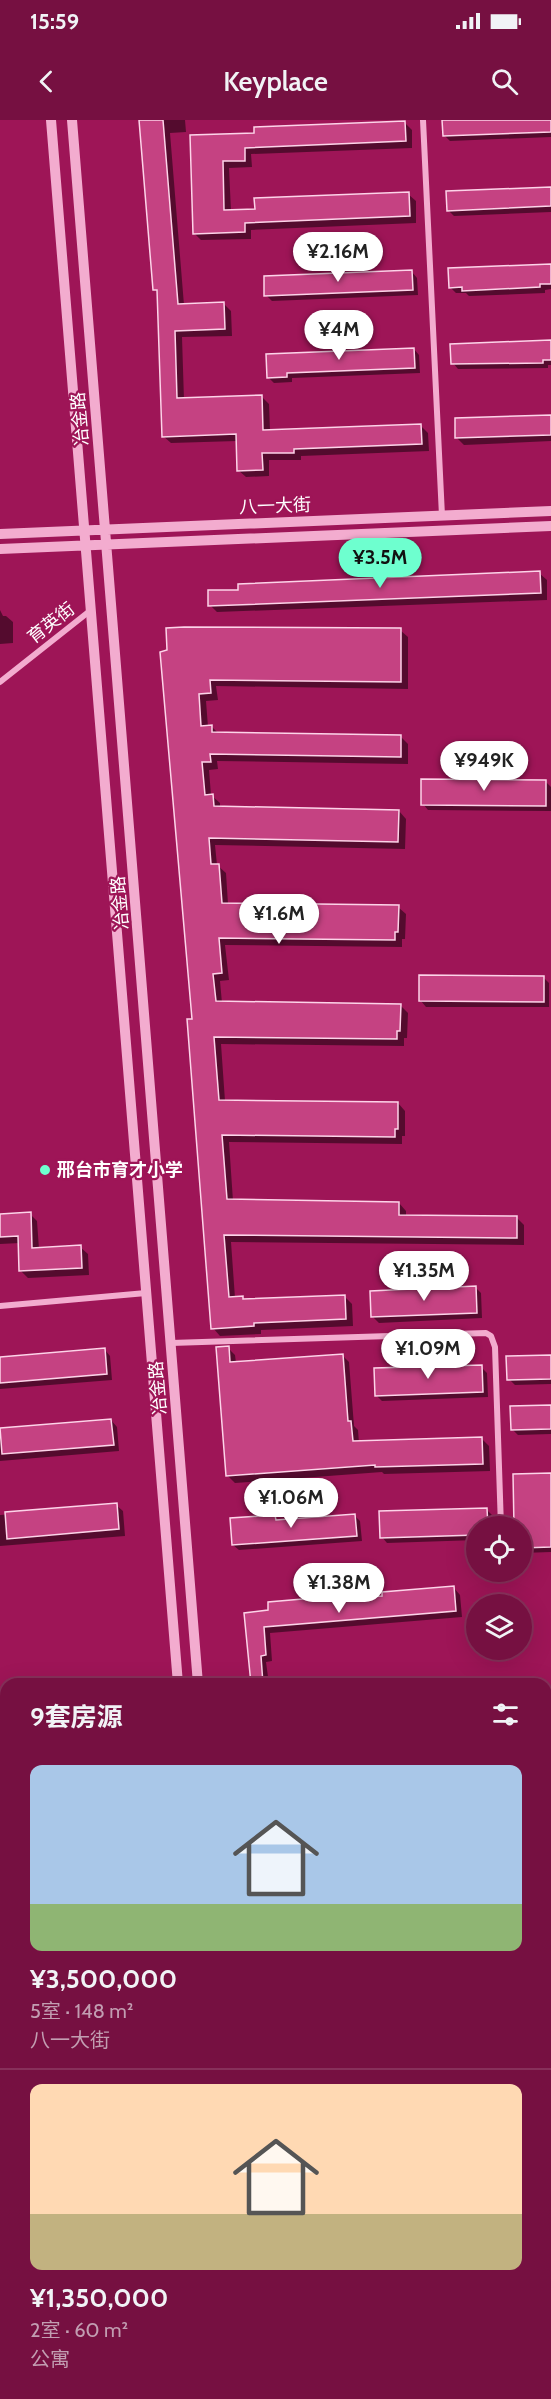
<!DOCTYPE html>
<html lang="zh">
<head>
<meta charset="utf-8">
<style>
	:root { --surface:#761041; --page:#7d1e4c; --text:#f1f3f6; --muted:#c29db1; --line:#87305a; --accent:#6effcf }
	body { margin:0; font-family:Cabin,"Noto Sans SC",sans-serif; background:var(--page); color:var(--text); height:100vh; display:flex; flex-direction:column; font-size:22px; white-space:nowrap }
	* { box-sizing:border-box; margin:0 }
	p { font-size:20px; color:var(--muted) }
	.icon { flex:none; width:33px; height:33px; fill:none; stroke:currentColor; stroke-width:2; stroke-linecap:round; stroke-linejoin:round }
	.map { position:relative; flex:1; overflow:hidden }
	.sheet { position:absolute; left:0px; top:1558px; width:552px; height:722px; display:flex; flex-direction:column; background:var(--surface); border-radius:18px 18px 0 0; box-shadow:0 6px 24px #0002,0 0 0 2px var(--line) }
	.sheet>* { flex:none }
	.tools { position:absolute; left:466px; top:1396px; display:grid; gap:12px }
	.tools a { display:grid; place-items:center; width:66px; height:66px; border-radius:50%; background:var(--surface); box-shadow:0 6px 24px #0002,0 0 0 2px var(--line); font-size:30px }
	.price { position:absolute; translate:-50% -51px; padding:0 14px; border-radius:21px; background:#fff; color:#222; font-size:20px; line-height:39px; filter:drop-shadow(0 2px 3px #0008) }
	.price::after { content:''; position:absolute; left:50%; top:36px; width:18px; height:14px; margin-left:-9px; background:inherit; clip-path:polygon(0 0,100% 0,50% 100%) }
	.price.on { background:var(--accent); color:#111 }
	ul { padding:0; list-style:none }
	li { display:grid; align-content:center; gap:12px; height:318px; padding:0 30px }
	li+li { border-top:2px solid var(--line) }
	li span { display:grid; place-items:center; height:186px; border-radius:12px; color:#555 }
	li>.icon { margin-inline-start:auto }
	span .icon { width:108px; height:108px; fill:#fffc; stroke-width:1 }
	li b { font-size:26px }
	h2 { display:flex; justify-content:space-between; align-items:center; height:72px; padding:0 30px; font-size:26px }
	.status { display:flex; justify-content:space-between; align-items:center; height:42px; padding:0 30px; background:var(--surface); direction:ltr }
	.status svg { height:16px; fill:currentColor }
	header { display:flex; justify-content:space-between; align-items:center; height:78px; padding:0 30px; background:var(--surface); font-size:27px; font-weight:600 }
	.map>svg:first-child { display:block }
	.shadow { fill:#0007 }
	.building { fill:#c54282; stroke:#fdd4e9; stroke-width:1.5 }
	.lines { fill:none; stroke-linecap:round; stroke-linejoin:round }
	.minor { stroke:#f3accf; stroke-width:6 }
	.tertiary { stroke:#f3accf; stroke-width:10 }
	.poi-dot { fill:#6effcf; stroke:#9e1557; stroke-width:2 }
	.labels { text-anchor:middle; stroke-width:4.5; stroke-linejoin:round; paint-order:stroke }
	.street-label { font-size:18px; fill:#fff; stroke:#9e1557 }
	.poi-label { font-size:18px; font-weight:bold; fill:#fff; stroke:#9e1557; text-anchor:start }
</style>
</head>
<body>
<div class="status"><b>15:59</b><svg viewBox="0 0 49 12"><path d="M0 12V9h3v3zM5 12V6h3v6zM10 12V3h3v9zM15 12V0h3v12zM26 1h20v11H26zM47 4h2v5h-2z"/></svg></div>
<header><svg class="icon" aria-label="back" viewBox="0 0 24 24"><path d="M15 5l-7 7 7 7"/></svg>Keyplace<svg class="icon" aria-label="search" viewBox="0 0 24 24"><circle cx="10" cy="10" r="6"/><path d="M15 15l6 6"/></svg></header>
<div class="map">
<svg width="551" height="2279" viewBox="0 0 551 2279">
	<rect width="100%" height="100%" fill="#9e1557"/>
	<!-- shadow -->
	<path class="shadow" d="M141,0H185L186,12L170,13L184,185L224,184L231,191L232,216L182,217L184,280L262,277L269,284L270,311L421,306L428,313L429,331L301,336V340H269V356L246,357L238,350L237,321L171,323L163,316L159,173L155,169Z
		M444,0H551V17L450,21L444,15Z
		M405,3L412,10V28L251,34L252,47L229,48L231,91H256L408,74L416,81V103L251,110V119L201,120L194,113L192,16L255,14Z
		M551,68V92L454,96L448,90Z
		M551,145V169L545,170V173L469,176L466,173H456L450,167Z
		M412,152L417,158L418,175L272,181L266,175Z
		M551,221V245H548V248L458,249L453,243Z
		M414,229L419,235L420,253L292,258V262L274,263L268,257L267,235Z
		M551,296V321L464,325L457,318Z
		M539,453L547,460V480L217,492L210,485L240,471Z
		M0,490L3,496H6L13,502V523L0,524Z
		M400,510L408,517V569L216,566L218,580L206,581L208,607L211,606L219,614L400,616L408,624V644L217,641L218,649L209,650L211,675L220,683V688L399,691L406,699L405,729L215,725L217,745L226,753L228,784L398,787L406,794L405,819H402V827L225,825L229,860L220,861L222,883L400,885L408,893L407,918H404V926L221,924L225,981L398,983L405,991V1016H402V1024L229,1022L233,1081L399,1083L406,1091V1097H516L524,1105V1125L231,1122L235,1178H242L245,1181L344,1176L352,1184L353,1206L261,1210V1214L220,1216L213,1208L193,900L162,533Z
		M545,661L551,667V691L428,690L423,684Z
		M543,857L549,863V887H426L421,881Z
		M30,1094L37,1101L39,1129L80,1127L88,1134L89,1155L28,1158L21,1151L20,1123L0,1124V1095Z
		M475,1167L481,1173L482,1198L379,1203L373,1197Z
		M228,1228L235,1235L236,1243L342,1235L349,1242L354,1306L358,1310L359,1323L482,1319L489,1326L490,1351L384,1354L382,1352L235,1363L228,1356Z
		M105,1230L110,1236L112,1260L0,1269V1238Z
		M551,1236V1264L515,1265L509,1259Z
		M481,1247L487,1253L488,1277L382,1281L376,1275Z
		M551,1286V1314L518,1315L512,1309Z
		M111,1300L117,1307L119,1331L0,1341V1310Z
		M551,1355V1432L522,1433V1407H515Z
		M116,1385L123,1391L125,1416L0,1426V1395Z
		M486,1389L492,1395L493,1407H477V1420L387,1423L382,1417Z
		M354,1395L360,1401L362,1421L239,1430L233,1425L274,1396L279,1401Z
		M454,1468L460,1475L462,1497L270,1513L272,1541L266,1542L269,1564H252L246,1494L361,1476L363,1478Z
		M404,1556L411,1564H278Z
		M546,1666H551V1737H546Z
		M546,1780H551V1805L546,1806Z
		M551,1857V1905H546V1858Z
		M0,2113H6V2143H0Z
		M546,2130H551V2168H546Z
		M546,2190H551V2253H546Z
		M12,2274H127V2279H13Z
		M320,2274H355V2279H320Z
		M469,2274H499V2279H469Z"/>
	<!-- building -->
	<path class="building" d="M139,0H163L178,184L224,182L225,209L175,211L177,278L262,275L263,310L421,304L422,324L294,329V333H262L263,350L237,351L236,314L162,317L157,170H153Z
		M442,0H551V12L443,16Z
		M405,1L406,21L245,28V41H223L224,90L255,89L254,78L409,72L410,96L245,103V112L193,114L190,15L254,13V7Z
		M551,67V86L447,91L446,71Z
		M551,144V164H540V167L462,171V167L449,168L448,148Z
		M412,150L413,170L264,176V156Z
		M551,220V240H543V243L451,244L450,224Z
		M414,228L415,248L287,253V257L267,258L266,234Z
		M551,295V315L455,318V298Z
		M540,451L541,473L208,486V470H238V464Z
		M184,507L401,508V562L210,560L211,573L199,574L201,606L212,605V612L401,615V637L210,634L211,642H202L205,675L213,674L214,686L399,690L398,722L209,718L211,744H219L222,783L399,785L398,812H395V820L219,818L222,853L213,854L216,881L401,884L400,911H397V919L214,917L219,980L398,982V1009H395V1017L222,1015L227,1079L399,1082V1095L517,1096V1118L224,1115L229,1177L243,1176V1179L345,1175L346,1199L254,1203V1206L211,1209L187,899H192L160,532L167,530L166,508Z
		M421,659L546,660V686L421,685Z
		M419,855L544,856V882L419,881Z
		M31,1092L32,1128L81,1125L82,1148L19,1151L18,1116L0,1117V1094Z
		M476,1166L477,1193L371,1197L370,1171Z
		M229,1226L230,1242L343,1234L348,1301H351L353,1321L482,1317L483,1344L375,1347V1345L226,1356L216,1227Z
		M105,1228L107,1254L0,1263V1237Z
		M551,1235V1259L507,1260L506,1236Z
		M482,1245L483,1272L375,1276L374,1248Z
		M551,1285V1309L511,1310L510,1286Z
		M111,1299L114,1325L2,1334L0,1308Z
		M551,1353V1427L522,1428V1407H514L513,1354Z
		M117,1383L119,1409L7,1419L5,1392Z
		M487,1388L488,1407H477V1415L380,1418L379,1391Z
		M355,1394L357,1416L232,1425L230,1398L275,1395L276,1400Z
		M454,1466L456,1491L264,1507L266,1535L261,1536L263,1564H251L244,1493L268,1490V1482L361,1474V1477L382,1476V1472Z"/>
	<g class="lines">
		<!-- minor -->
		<path class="minor" d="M423,0L442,396
			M0,562L91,490
			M0,1186L146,1173
			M171,1223L486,1213L491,1216L495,1227L501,1407"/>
		<!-- tertiary -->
		<path class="tertiary" d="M51,0L178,1564
			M72,0L198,1564
			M0,414L551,391
			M0,429L551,406
			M546,2013L551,2012
			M546,2028H551
			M0,2037H6
			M0,2052H6
			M239,2274V2279
			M260,2274V2279"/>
	</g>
	<!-- markers -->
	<circle class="poi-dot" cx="45" cy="1050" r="6"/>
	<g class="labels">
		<!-- street labels -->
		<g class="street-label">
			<text transform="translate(80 299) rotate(-95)" y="6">冶金路</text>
			<text transform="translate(275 386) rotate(-2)" y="6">八一大街</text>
			<text transform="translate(51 503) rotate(-38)" y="6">育英街</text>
			<text transform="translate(120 783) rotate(-95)" y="6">冶金路</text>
			<text transform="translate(158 1268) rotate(-95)" y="6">冶金路</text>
		</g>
		<!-- poi labels -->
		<g class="poi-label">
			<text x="57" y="1056">邢台市育才小学</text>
		</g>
	</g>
</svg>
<div class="tools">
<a><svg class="icon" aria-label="locate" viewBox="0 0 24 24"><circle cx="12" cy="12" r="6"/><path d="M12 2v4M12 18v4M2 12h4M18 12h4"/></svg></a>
<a><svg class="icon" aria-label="layers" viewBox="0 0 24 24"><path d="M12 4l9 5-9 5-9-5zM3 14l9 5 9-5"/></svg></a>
</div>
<b class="price" style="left:338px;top:163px">¥2.16M</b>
<b class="price" style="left:339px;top:241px">¥4M</b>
<b class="price on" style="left:380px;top:469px">¥3.5M</b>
<b class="price" style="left:484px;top:672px">¥949K</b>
<b class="price" style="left:279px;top:825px">¥1.6M</b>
<b class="price" style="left:424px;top:1182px">¥1.35M</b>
<b class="price" style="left:428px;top:1260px">¥1.09M</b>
<b class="price" style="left:291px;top:1409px">¥1.06M</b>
<b class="price" style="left:339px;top:1494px">¥1.38M</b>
<section class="sheet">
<h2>9套房源<svg class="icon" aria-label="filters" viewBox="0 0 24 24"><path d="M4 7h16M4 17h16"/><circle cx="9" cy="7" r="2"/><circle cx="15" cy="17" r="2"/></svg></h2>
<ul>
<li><span style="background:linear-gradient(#a9c7e8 75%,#8fb573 0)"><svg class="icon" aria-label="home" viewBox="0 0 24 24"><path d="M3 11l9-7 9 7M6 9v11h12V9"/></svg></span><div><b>¥3,500,000</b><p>5室 · 148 m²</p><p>八一大街</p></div></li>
<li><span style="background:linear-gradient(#ffd9b3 70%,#c2b280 0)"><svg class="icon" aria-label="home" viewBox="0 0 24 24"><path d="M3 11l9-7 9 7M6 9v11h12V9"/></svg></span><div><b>¥1,350,000</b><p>2室 · 60 m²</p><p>公寓</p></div></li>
</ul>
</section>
</div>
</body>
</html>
